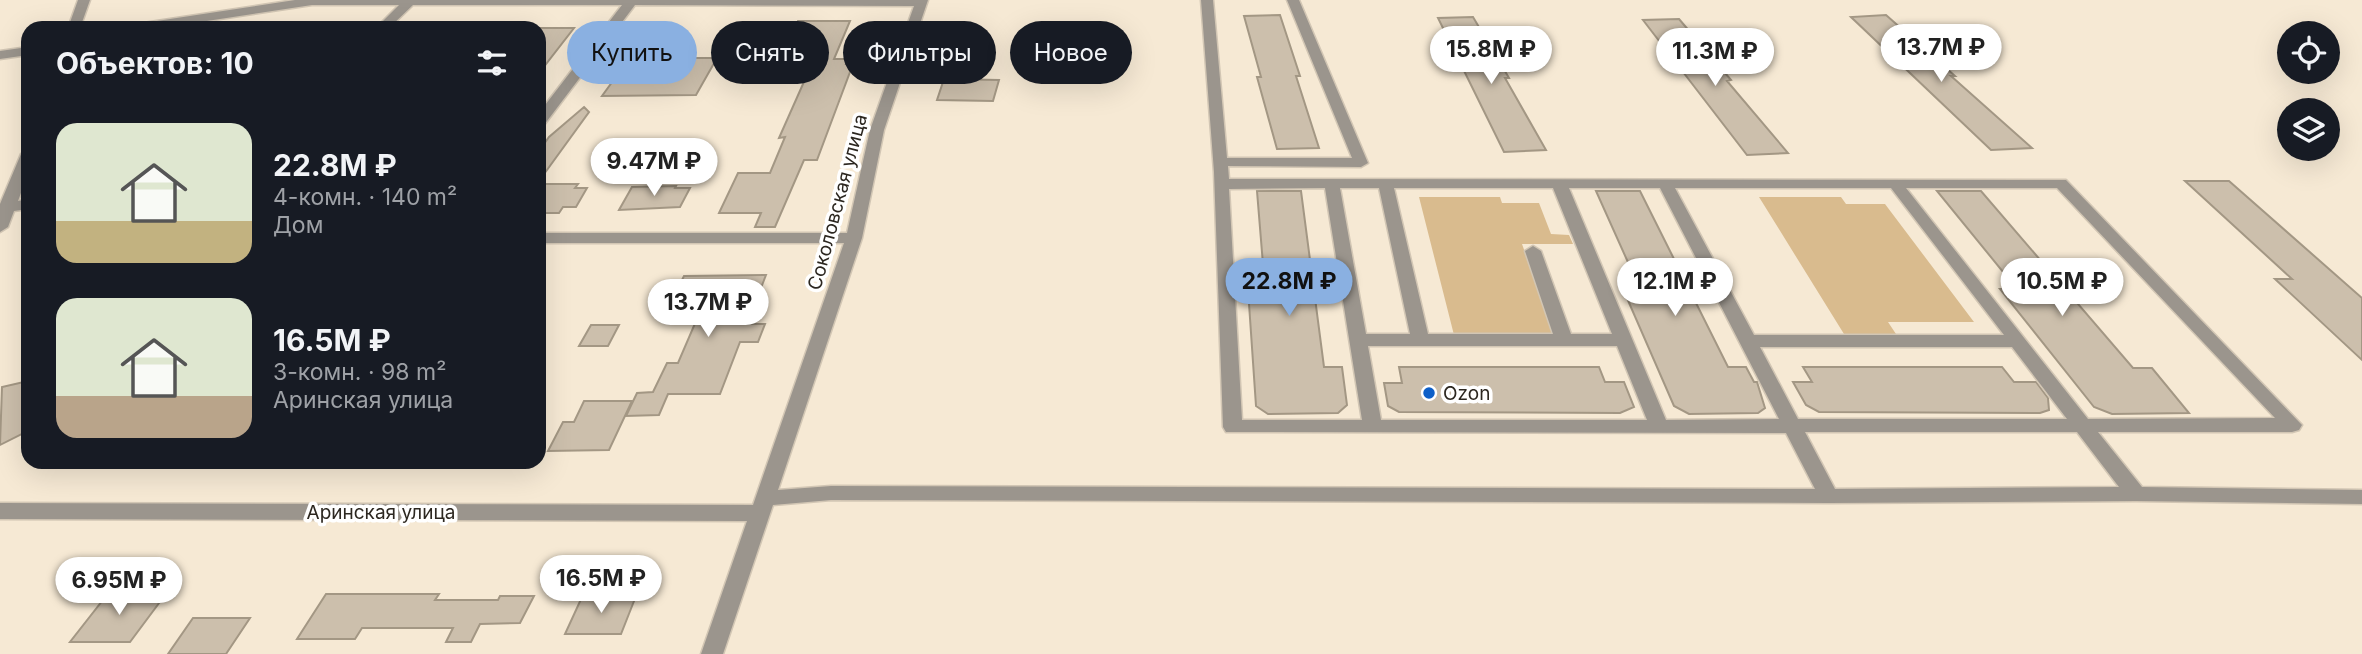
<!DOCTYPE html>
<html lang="ru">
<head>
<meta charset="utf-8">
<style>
	:root { --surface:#171b24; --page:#20242c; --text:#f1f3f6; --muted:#9ea1a6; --accent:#8ab0e1 }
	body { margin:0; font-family:Inter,sans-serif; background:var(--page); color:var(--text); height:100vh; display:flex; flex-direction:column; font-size:26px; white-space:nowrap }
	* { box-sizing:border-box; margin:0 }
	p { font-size:23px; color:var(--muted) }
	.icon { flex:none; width:38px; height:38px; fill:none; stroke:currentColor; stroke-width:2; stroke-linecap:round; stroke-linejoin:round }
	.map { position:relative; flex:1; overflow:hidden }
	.sheet { position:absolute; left:21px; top:21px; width:525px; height:448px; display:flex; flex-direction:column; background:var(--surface); border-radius:21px; box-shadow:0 7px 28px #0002 }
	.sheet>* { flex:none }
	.top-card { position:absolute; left:567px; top:21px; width:665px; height:63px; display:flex; gap:14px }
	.fabs { position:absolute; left:2277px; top:21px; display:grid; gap:14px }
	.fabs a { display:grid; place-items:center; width:63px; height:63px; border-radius:50%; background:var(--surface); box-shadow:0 7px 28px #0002; font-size:35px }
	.price { position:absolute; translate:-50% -60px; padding:0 16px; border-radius:24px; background:#fff; color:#222; font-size:23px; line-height:46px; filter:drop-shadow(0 2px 4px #0008) }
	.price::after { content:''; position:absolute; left:50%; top:42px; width:21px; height:16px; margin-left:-10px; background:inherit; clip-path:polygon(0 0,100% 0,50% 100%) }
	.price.active { background:var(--accent); color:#111 }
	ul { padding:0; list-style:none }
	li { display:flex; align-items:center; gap:21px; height:175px; padding:0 35px }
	li span { display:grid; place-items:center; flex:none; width:196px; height:140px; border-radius:21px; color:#555 }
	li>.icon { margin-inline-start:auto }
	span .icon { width:84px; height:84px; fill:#fffc; stroke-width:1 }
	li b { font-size:30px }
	h2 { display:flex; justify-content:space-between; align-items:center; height:84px; padding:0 35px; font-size:30px }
	.chip { padding:0 24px; border-radius:32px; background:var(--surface); box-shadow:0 7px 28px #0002; font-size:24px; line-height:63px }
	.chip.active { background:var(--accent); color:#111 }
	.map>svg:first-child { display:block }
	.green { fill:#d9bb8e }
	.building { fill:#ccbfac; stroke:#a39784; stroke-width:2 }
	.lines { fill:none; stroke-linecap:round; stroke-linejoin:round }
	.minor-casing { stroke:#d2c6b4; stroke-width:3 }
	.minor { fill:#9b958d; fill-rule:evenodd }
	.poi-dot { fill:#0d5fc8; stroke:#fff; stroke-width:2.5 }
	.labels { text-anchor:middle; stroke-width:7; stroke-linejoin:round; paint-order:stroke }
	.street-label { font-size:19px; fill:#2c2720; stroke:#fff }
	.poi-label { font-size:19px; fill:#2c2720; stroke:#fff; text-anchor:start }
</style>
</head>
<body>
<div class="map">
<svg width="2362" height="654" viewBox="0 0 2362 654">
	<rect width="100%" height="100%" fill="#f6e9d4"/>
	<!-- green -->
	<path class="green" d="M1419,197H1500L1502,203H1539L1551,234L1569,235L1573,244H1522L1554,335H1454Z
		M1759,197H1841L1846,204H1885L1974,322H1888L1896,334H1844Z"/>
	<!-- building -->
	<path class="building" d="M1280,15L1300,76H1296L1319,148L1277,149L1257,77H1261L1244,16Z
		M1886,15L1955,76H1951L2032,148L1991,150L1851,17Z
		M1473,17L1509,78H1505L1546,150L1504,152L1438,18Z
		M1679,19L1731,80L1727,81L1788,153L1747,155L1643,20Z
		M798,21H850L834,59H848L846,64H853L817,160H804L775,227H755L761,213H719L738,173H770L785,137L779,138L819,48H785Z
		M539,28H574L539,73Z
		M657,58H717L696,95L602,96L618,74H646Z
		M944,79L999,80L993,101L937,100Z
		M584,107L589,112L539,181V151L549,137Z
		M2185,181H2229L2362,298V360L2275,279H2292Z
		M539,184H578L575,188H587L576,207H563L559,213H539Z
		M676,186L675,188H690L680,207L619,210L632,187Z
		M1257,191H1301L1324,367H1342L1347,405L1338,413L1268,414L1256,406L1248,289H1265Z
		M1596,191H1640L1728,367H1746L1754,382H1757L1765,408L1758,413L1689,414L1674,406L1623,289H1640Z
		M1937,191H1981L2133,368H2152L2189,413L2112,414L2094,407L2000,289H2017Z
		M766,275L747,324H765L758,342H740L720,394H668L659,415L626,416L637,393L653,392L667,363H678L706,298H673L684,276Z
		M591,325H619L608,346H579Z
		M1399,367H1599L1605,382H1624L1634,407L1620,413L1399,412L1388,406L1384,383H1402Z
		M1803,367H2002L2014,382H2036L2048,398L2049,410L2040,413L1819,412L1806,405L1793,382H1812Z
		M28,381V431L0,445L2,387Z
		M584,401H632L609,450L548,451L563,422H574Z
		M110,591H168L130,642H70Z
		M326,594H439L435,600H498L500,596H534L520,623L480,624L471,642H446L453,628H362L355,639H297Z
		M636,596L621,634H565L582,597Z
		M193,618H250L226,654H168Z"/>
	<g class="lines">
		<!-- minor casing -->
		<g class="minor-casing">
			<path id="minor" d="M78,0H90L80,28H68Z
				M295,0H928L884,130L862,238L778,490L831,486L1815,489L1786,433L1226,432L1223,427L1214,172L1201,0H1213L1227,158H1352L1287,0H1299L1368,163L1361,167L1228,166L1229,179L2066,180L2302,425L2299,430L2292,432H2098L2142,487L2362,490V504L2136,501L1829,503L831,500L773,505L723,654H701L747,521L0,519V503L753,505L844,243H539V233H847L870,130L914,6L635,5L544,125L539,126V113L622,5H413L389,28H376L399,5H312L161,28H131L137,24ZM1325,188L1362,420H1242L1229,189ZM1340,188H1379L1410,334H1366ZM1394,188H1553L1612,334H1571L1541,251L1533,246L1525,251L1553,334H1428ZM1569,188H1660L1779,419L1666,420ZM1675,188H1891L2004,335H1754ZM1906,188H2057L2275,418L2088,419ZM1368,346H1617L1647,420H1381ZM1760,347H2012L2067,419H1798ZM1805,432H2077L2119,487L1835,489Z
				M28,47V55L0,59V51Z
				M28,150V174L18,201L28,199V209L14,211L8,227L0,232V204L21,154Z"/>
		</g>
		<!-- minor -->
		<use href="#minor" class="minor"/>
	</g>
	<!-- markers -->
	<circle class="poi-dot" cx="1429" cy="393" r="7"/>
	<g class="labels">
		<!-- street labels -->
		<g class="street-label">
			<text transform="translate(837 202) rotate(-75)" y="7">Соколовская улица</text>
			<text x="381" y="519">Аринская улица</text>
		</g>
		<!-- poi labels -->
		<g class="poi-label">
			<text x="1443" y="400">Ozon</text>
		</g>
	</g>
</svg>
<div class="fabs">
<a><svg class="icon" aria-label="locate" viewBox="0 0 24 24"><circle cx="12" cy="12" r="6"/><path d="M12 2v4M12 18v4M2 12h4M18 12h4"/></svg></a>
<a><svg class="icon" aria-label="layers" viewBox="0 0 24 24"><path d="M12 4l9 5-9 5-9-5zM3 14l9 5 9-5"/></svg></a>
</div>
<b class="price" style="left:1941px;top:84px">13.7M ₽</b>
<b class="price" style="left:1491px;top:86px">15.8M ₽</b>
<b class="price" style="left:1715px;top:88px">11.3M ₽</b>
<b class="price" style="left:654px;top:198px">9.47M ₽</b>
<b class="price active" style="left:1289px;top:318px">22.8M ₽</b>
<b class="price" style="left:1675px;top:318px">12.1M ₽</b>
<b class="price" style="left:2062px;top:318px">10.5M ₽</b>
<b class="price" style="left:708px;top:339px">13.7M ₽</b>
<b class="price" style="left:601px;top:615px">16.5M ₽</b>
<b class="price" style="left:119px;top:617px">6.95M ₽</b>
<div class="top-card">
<a class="chip active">Купить</a>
<a class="chip">Снять</a>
<a class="chip">Фильтры</a>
<a class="chip">Новое</a>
</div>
<section class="sheet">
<h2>Объектов: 10<svg class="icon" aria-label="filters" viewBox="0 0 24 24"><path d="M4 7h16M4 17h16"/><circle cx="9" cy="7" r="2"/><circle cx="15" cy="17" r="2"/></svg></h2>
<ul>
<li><span style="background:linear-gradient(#dfe7d0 70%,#c2b280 0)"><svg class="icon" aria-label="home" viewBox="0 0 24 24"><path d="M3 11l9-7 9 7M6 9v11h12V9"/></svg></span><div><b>22.8M ₽</b><p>4-комн. · 140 m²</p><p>Дом</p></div></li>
<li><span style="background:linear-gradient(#dfe7d0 70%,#b9a48a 0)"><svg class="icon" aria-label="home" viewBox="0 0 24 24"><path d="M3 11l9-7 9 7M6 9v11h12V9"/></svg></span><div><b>16.5M ₽</b><p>3-комн. · 98 m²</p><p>Аринская улица</p></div></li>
</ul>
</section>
</div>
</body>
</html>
